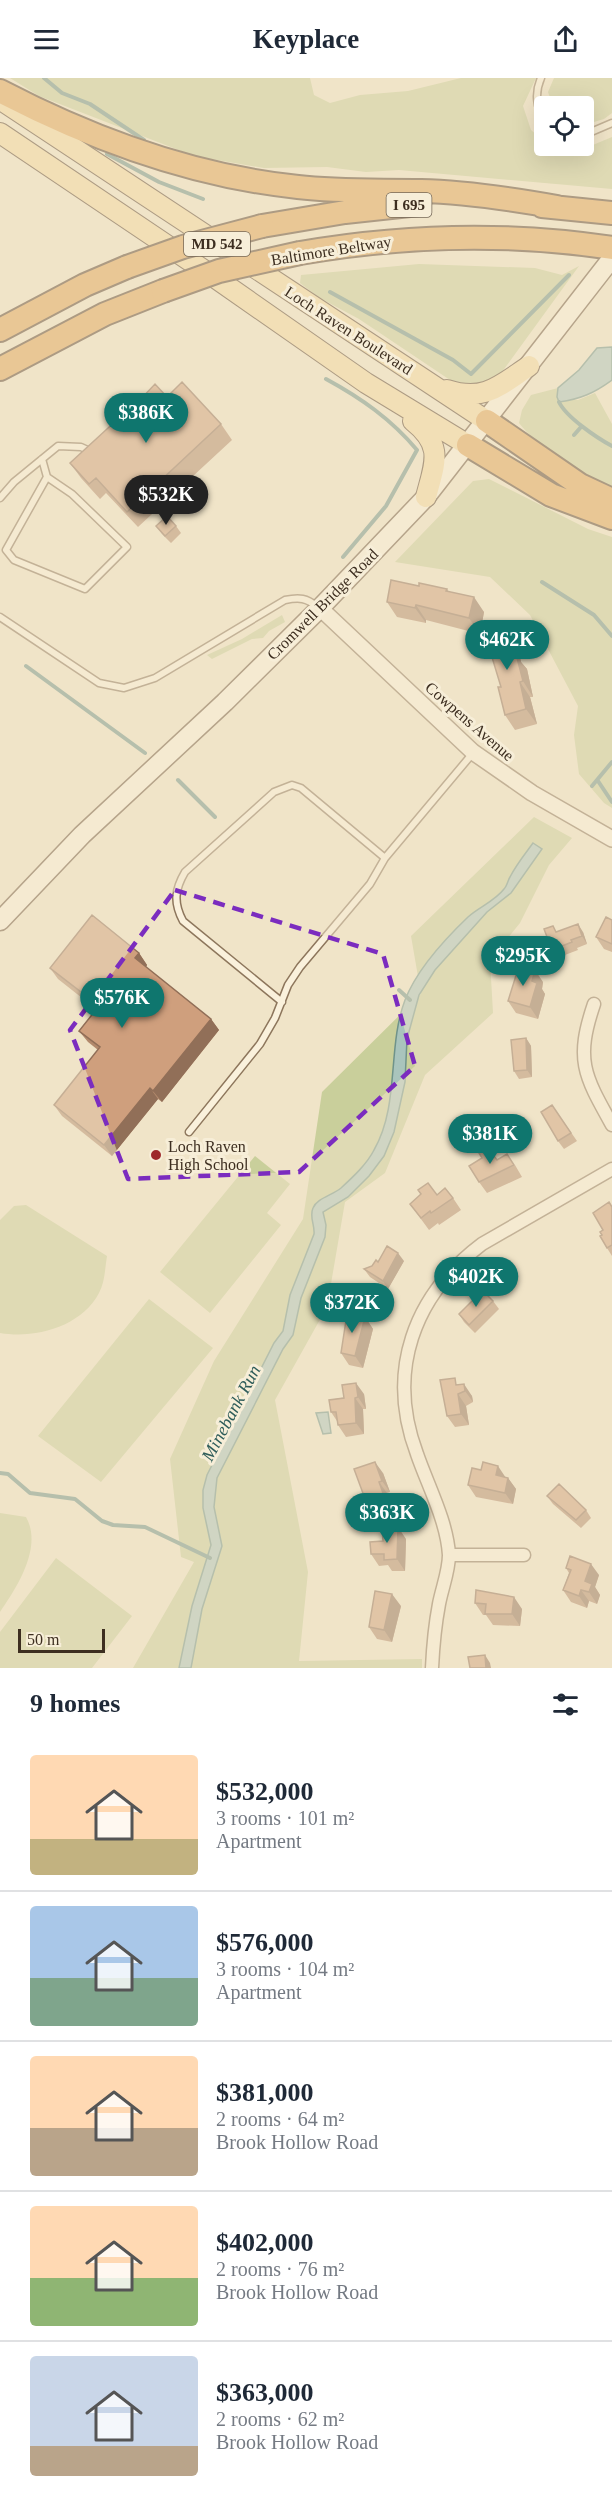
<!DOCTYPE html>
<html lang="en">
<head>
<meta charset="utf-8">
<style>
	:root { --surface:#fff; --page:#f6f6f7; --text:#1f2937; --muted:#747a83; --line:#e0e1e3; --accent:#0f766e }
	body { margin:0; font-family:Georgia,serif; background:var(--page); color:var(--text); height:100vh; display:flex; flex-direction:column; font-size:22px; white-space:nowrap }
	* { box-sizing:border-box; margin:0 }
	p { font-size:20px; color:var(--muted) }
	.icon { flex:none; width:33px; height:33px; fill:none; stroke:currentColor; stroke-width:2; stroke-linecap:round; stroke-linejoin:round }
	.map { position:relative; height:1590px; overflow:hidden }
	.sheet { display:flex; flex-direction:column; background:var(--surface); flex:1 }
	.sheet>* { flex:none }
	.fabs { position:absolute; left:534px; top:18px; display:grid; gap:12px }
	.fabs a { display:grid; place-items:center; width:60px; height:60px; border-radius:6px; background:var(--surface); box-shadow:0 6px 24px #0002; font-size:30px }
	.scale { position:absolute; left:18px; bottom:15px; width:87px; box-sizing:border-box; padding-left:6px; border:3px solid #3d2e20; border-top:0; font-size:16px; line-height:21px; white-space:nowrap; color:#3d2e20; -webkit-text-stroke:4px #f7eed8; paint-order:stroke }
	.price { position:absolute; translate:-50% -51px; padding:0 14px; border-radius:21px; background:var(--accent); color:#fff; font-size:20px; line-height:39px; filter:drop-shadow(0 2px 3px #0008) }
	.price::after { content:''; position:absolute; left:50%; top:36px; width:18px; height:14px; margin-left:-9px; background:inherit; clip-path:polygon(0 0,100% 0,50% 100%) }
	.price.on { background:#222; color:#fff }
	ul { padding:0; list-style:none }
	li { display:flex; align-items:center; gap:18px; height:150px; padding:0 30px }
	li+li { border-top:2px solid var(--line) }
	li span { display:grid; place-items:center; flex:none; width:168px; height:120px; border-radius:6px; color:#555 }
	li>.icon { margin-inline-start:auto }
	span .icon { width:72px; height:72px; fill:#fffc; stroke-width:1 }
	li b { font-size:26px }
	h2 { display:flex; justify-content:space-between; align-items:center; height:72px; padding:0 30px; font-size:26px }
	header { display:flex; justify-content:space-between; align-items:center; height:78px; padding:0 30px; background:var(--surface); font-size:27px; font-weight:800 }
	.map>svg:first-child { display:block }
	.green { fill:#c9cf9b }
	.water { fill:#a9c4bc; stroke:#6f938a; stroke-width:1.5 }
	.lines { fill:none; stroke-linecap:round; stroke-linejoin:round }
	.stream { stroke:#6f938a; stroke-width:4 }
	.service-casing { stroke:#8d765c; stroke-width:9 }
	.minor-casing { stroke:#8d765c; stroke-width:15 }
	.tertiary-casing { stroke:#8d765c; stroke-width:18 }
	.secondary-casing { stroke:#6f573f; stroke-width:21 }
	.primary-casing { stroke:#5b4430; stroke-width:22 }
	.motorway-casing { stroke:#5b4430; stroke-width:26 }
	.service { stroke:#faf1dc; stroke-width:6 }
	.minor { stroke:#faf1dc; stroke-width:12 }
	.tertiary { stroke:#faf1dc; stroke-width:15 }
	.secondary { stroke:#faf1dc; stroke-width:18 }
	.primary { stroke:#f3d9a0; stroke-width:20 }
	.motorway { stroke:#e0a458; stroke-width:22 }
	.motorway-bridge-casing { stroke:#5b4430; stroke-width:26; stroke-linecap:butt }
	.motorway-bridge { stroke:#e0a458; stroke-width:22 }
	.wall { fill:#b2896c }
	.shaded-wall { fill:#916f58 }
	.building { fill:#cf9f7d; stroke:#916f58; stroke-width:1.5 }
	.marked { fill:none; stroke:#7b2cbf; stroke-width:4.5; stroke-dasharray:12 8; stroke-linejoin:round }
	.poi-dot { fill:#9e2a2b; stroke:#f7eed8; stroke-width:2 }
	.labels { text-anchor:middle; stroke-width:6; stroke-linejoin:round; paint-order:stroke }
	.shield { fill:#f7eed8; stroke:#756857; stroke-width:1.5 }
	.shield-label { font-size:15px; font-weight:bold; fill:#3d2e20 }
	.street-label { font-size:16px; fill:#3d2e20; stroke:#f7eed8 }
	.poi-label { font-size:16px; fill:#3d2e20; stroke:#f7eed8; text-anchor:start }
	.water-label { font-size:18px; font-style:italic; fill:#2f5d5a; stroke:#f7eed8 }
</style>
</head>
<body>
<header><svg class="icon" aria-label="menu" viewBox="0 0 24 24"><path d="M4 6h16M4 12h16M4 18h16"/></svg>Keyplace<svg class="icon" aria-label="share" viewBox="0 0 24 24"><path d="M12 15V3M7 8l5-5 5 5M5 13v7h14v-7"/></svg></header>
<div class="map">
<svg width="612" height="1590" viewBox="0 0 612 1590">
	<rect width="100%" height="100%" fill="#f0e4c8"/>
	<!-- green -->
	<path class="green" d="M10,0H310L314,17L330,25L360,17L408,13L461,0H536L523,28L531,52L544,63V68L568,72L588,69L612,59V111L399,92L366,94L327,89L264,90L194,78L39,18Z
		M554,0H612V35L604,41L584,47V28H553L548,14Z
		M419,186L535,190L562,197L579,188L499,298L488,306L459,308L359,241L318,219L300,205L301,197Z
		M558,310L557,319L578,322L595,315L612,346V409C584,397 537,369 519,345L522,332L531,317Z
		M489,401L588,451L612,459V730L604,725L579,696L574,657L578,628L530,537L490,499L395,484L473,403Z
		M282,537L285,544L269,553L263,560L252,561L212,581L207,577L242,561Z
		M534,739L572,760L549,787L520,845L490,882L493,935L425,997L385,1095L345,1124L327,1229L275,1322L308,1494L299,1583L422,1581V1590H133L194,1484L181,1479L170,1381L214,1283L303,1141L322,1014L421,916L411,858Z
		M255,1078L290,1106L267,1135L281,1147L210,1235L160,1194Z
		M26,1127L107,1178C105,1190 105,1204 99,1215C81,1249 35,1261 0,1255V1142L14,1128Z
		M149,1221L213,1270L101,1404L38,1358Z
		M0,1435L26,1439C43,1469 17,1509 0,1534Z
		M56,1480L132,1538L92,1590H0V1554Z"/>
	<!-- water -->
	<path class="water" d="M612,269V302C594,315 581,321 559,324L557,319L558,310L579,292L597,270Z
		M533,765L542,771L511,815L487,834L435,892L419,917L407,961L405,1004L394,1054L384,1078L369,1098L348,1119L323,1134L326,1147L325,1159L301,1220L293,1257L283,1271L217,1400L214,1429L222,1468L202,1531L191,1590H179L192,1528L211,1467L203,1430V1412L207,1397L274,1265L283,1253L290,1217L314,1156C315,1147 309,1139 313,1130C317,1120 333,1117 341,1110C353,1099 367,1086 374,1072C400,1027 387,969 405,922C417,891 445,861 468,839C479,829 495,823 504,811C507,808 508,802 510,799C516,787 525,776 533,765Z
		M328,1334L331,1355L323,1356L316,1335Z"/>
	<g class="lines">
		<!-- stream -->
		<path class="stream" d="M44,0L62,15L90,26L144,62
			M107,76L159,104L203,121
			M330,214L453,282L471,296L569,197
			M326,301C361,320 391,341 417,372L386,428L343,479
			M559,324C566,339 597,360 612,368
			M574,357L581,349
			M542,504L594,537L612,558
			M26,588L145,675
			M178,702L215,739
			M598,703L612,724
			M592,708L612,684
			M399,912L410,922
			M0,1395L8,1396L30,1415L75,1421L102,1443L113,1447L145,1449L210,1480"/>
		<!-- service casing -->
		<g class="service-casing">
			<path id="service" d="M541,0C534,16 537,29 544,44
				M584,57L612,45
				M42,381L47,399L72,416L127,469L85,511L14,482L6,472L47,399
				M0,420L14,404L58,368L81,369L92,374
				M0,539L99,605L124,610L155,600L285,522C300,519 306,520 318,529
				M282,924L183,843C173,824 175,811 185,794L274,714L292,707L301,710L385,780
				M189,1054L260,966L275,940L288,907L300,889L370,806L385,780L473,675"/>
		</g>
		<!-- minor casing -->
		<g class="minor-casing">
			<path id="minor" d="M594,926C575,982 584,997 612,1047
				M449,1477H524
				M432,1590C433,1569 435,1547 439,1526C442,1510 449,1493 449,1477C447,1443 428,1408 417,1376C386,1294 413,1218 482,1166L612,1091"/>
		</g>
		<!-- tertiary casing -->
		<g class="tertiary-casing">
			<path id="tertiary" d="M320,530L473,674L532,715L612,761"/>
		</g>
		<!-- secondary casing -->
		<g class="secondary-casing">
			<path id="secondary" d="M0,843L82,757L225,624L320,530L426,419L612,180"/>
		</g>
		<!-- primary casing -->
		<g class="primary-casing">
			<path id="primary" d="M4,24L487,343
				M0,55L217,201L366,305L468,367
				M447,312C484,324 499,308 529,288
				M413,343C444,368 435,384 426,419"/>
		</g>
		<!-- motorway casing -->
		<g class="motorway-casing">
			<path id="motorway" d="M0,13C94,62 192,98 298,109C339,114 380,112 421,113C467,114 512,121 557,129
				M542,128L612,135
				M262,148L345,134L419,126
				M300,175C404,157 507,154 612,170
				M0,252L85,207L127,189
				M0,291L105,236L163,213
				M487,343L580,407L612,422
				M468,367L551,417L612,440"/>
		</g>
		<!-- service -->
		<use href="#service" class="service"/>
		<!-- minor -->
		<use href="#minor" class="minor"/>
		<!-- tertiary -->
		<use href="#tertiary" class="tertiary"/>
		<!-- secondary -->
		<use href="#secondary" class="secondary"/>
		<!-- primary -->
		<use href="#primary" class="primary"/>
		<!-- motorway -->
		<use href="#motorway" class="motorway"/>
		<!-- motorway-bridge casing -->
		<g class="motorway-bridge-casing">
			<path id="motorway-bridge" d="M127,189L183,169L262,148
				M163,213L219,193L300,175"/>
		</g>
		<!-- motorway-bridge -->
		<use href="#motorway-bridge" class="motorway-bridge"/>
	</g>
	<!-- wall -->
	<path class="wall" d="M167,319L221,346L232,362L138,449L106,415L100,421L81,400L70,385Z
		M156,448H176L181,455L171,465L162,456Z
		M419,508L447,511L449,514L484,534L480,556L426,542V545L397,539L387,524Z
		M517,565L521,584L527,591L533,619H530L537,646L515,652L505,637L501,609Z
		M612,842V874L604,871L596,859Z
		M557,854H583L587,866L577,870L578,872L557,880L552,872Z
		M139,875L147,887L146,889L211,941L219,952L162,1024L158,1021L112,1078L62,1038L54,1027L98,972L88,964L79,953L96,931L58,901L50,890Z
		M543,904L542,911L545,916L538,941L516,935L508,923Z
		M526,960L531,968L532,999L519,1001L514,993Z
		M552,1027L577,1063L564,1071L558,1063Z
		M515,1087L522,1099L487,1115L479,1104Z
		M437,1117L453,1120L461,1132L439,1147L438,1145L429,1152L410,1126Z
		M612,1128V1178L607,1170L602,1157L603,1152Z
		M404,1183L388,1211L370,1199L364,1191L372,1188Z
		M475,1222L493,1223L499,1231L475,1255L464,1244L459,1236Z
		M365,1239L373,1251L363,1290L349,1287L341,1275Z
		M460,1307L472,1318L473,1324L466,1328L469,1347L455,1349L447,1338Z
		M364,1316L366,1331H363L364,1356L346,1359L338,1347L337,1343L331,1334L329,1322Z
		M383,1395L390,1414L387,1415L391,1427L380,1431L377,1428L372,1430L364,1418Z
		M506,1399L508,1400L516,1411L513,1426L476,1419L468,1407Z
		M547,1418L586,1432L591,1440L581,1450L553,1426Z
		M406,1461L405,1493H392L388,1487L379,1488L371,1476Z
		M566,1490L599,1497L595,1509L600,1517L597,1526L589,1523L587,1530L571,1524L563,1512L569,1495Z
		M476,1512L522,1531L520,1548L493,1547L486,1537H483L475,1525Z
		M401,1528L392,1564L377,1561L369,1549Z"/>
	<!-- shaded-wall -->
	<path class="shaded-wall" d="M474,519L484,534L480,556L469,540Z
		M416,527L426,542V545L415,530Z
		M506,550L517,565L521,584L527,591L533,619L523,603L513,577Z
		M520,604L530,619L537,646L526,631Z
		M578,846L583,854L587,866L582,858Z
		M139,875L147,887L144,892L135,880Z
		M535,892L543,904L542,911L545,916L538,941L530,929L532,903Z
		M211,941L219,952L162,1024L153,1013Z
		M526,960L531,968L532,999L527,992Z
		M150,1010L158,1021L112,1078L104,1067Z
		M398,1175L404,1183L388,1211L383,1203Z
		M365,1239L373,1251L363,1290L355,1278Z
		M356,1305L364,1316L366,1331L358,1319Z
		M464,1306L472,1318L473,1324L465,1313Z
		M458,1316L466,1328L469,1347L461,1336Z
		M355,1320L363,1331L364,1356L356,1345Z
		M375,1384L383,1395L390,1414L382,1403Z
		M498,1388L506,1400L496,1397Z
		M508,1400L516,1411L513,1426L505,1415Z
		M379,1404L387,1415L391,1427L383,1415Z
		M398,1449L406,1461L405,1493L397,1481Z
		M591,1486L599,1497L595,1509L600,1517L597,1526L589,1514L585,1503Z
		M581,1512L589,1523L587,1530L579,1518Z
		M392,1516L401,1528L392,1564L384,1552Z
		M514,1519L522,1531L520,1548L512,1536Z
		M485,1577L490,1585L491,1590H486Z"/>
	<!-- building -->
	<path class="building" d="M182,304L221,346L127,434L96,400L89,406L70,385L133,327L139,323L155,306L167,319Z
		M167,438L176,448L165,458L156,448Z
		M391,502L419,508V505L447,511L446,513L474,519L469,540L416,527L415,530L387,524Z
		M506,550L513,577L516,576L523,603L520,604L526,631L505,637L498,609H501L485,556Z
		M92,837L139,875L135,880L211,941L153,1013L150,1010L104,1067L54,1027L100,969L79,953L99,928L50,890Z
		M606,839L612,842V866L596,859Z
		M578,846L582,858L571,862L572,864L552,872L544,851L553,848L556,854Z
		M519,888L535,892L532,903L537,905L530,929L508,923Z
		M526,960L527,992L514,993L511,962Z
		M552,1027L571,1055L558,1063L541,1034Z
		M488,1070L497,1082L507,1076L514,1087L479,1104L469,1088L482,1080L479,1075Z
		M428,1105L437,1117L445,1110L453,1120L431,1135L430,1133L421,1140L410,1126L421,1116L418,1112Z
		M609,1124L612,1129V1167L607,1170L600,1158L602,1157L600,1154L603,1152L593,1135Z
		M387,1168L398,1175L383,1203L364,1191L372,1188L376,1182L378,1184Z
		M484,1214L493,1223L469,1247L459,1236L474,1221L475,1222Z
		M347,1236L365,1239L355,1278L341,1275Z
		M455,1300L456,1307L464,1306L465,1313L458,1316L461,1336L447,1338L440,1302Z
		M356,1305L358,1319L355,1320L356,1345L338,1347L336,1334H331L329,1322L344,1320L342,1307Z
		M375,1384L382,1403L379,1404L383,1415L372,1420L370,1416L364,1418L354,1391Z
		M483,1384L498,1388L496,1397L508,1400L505,1415L468,1407L472,1390L481,1392Z
		M559,1406L586,1432L576,1442L547,1418Z
		M398,1449L397,1481L384,1482V1476H371L370,1464L383,1463L382,1450Z
		M570,1478L591,1486L585,1503L592,1506L589,1514L581,1512L579,1518L563,1512L571,1492L566,1490Z
		M476,1512L514,1519L512,1536H485L486,1526L475,1525Z
		M375,1513L392,1516L384,1552L369,1549Z
		M485,1577L486,1590H470L468,1579Z"/>
	<!-- marked area -->
	<path d="M0 0H612V1590H0ZM175,812L383,876L415,988L299,1094L128,1101L70,952Z" fill="#f0e4c8" fill-opacity=".55" fill-rule="evenodd"/>
	<path class="marked" d="M175,812L383,876L415,988L299,1094L128,1101L70,952Z"/>
	<!-- markers -->
	<circle class="poi-dot" cx="156" cy="1077" r="6"/>
	<g class="labels">
		<!-- shield labels -->
		<g class="shield">
			<rect x="386.5" y="115" width="45" height="24" rx="4.5"/>
			<rect x="184" y="154" width="66" height="24" rx="4.5"/>
		</g>
		<g class="shield-label">
			<text x="409" y="132">I 695</text>
			<text x="217" y="171">MD 542</text>
		</g>
		<!-- street labels -->
		<g class="street-label">
			<text transform="translate(331 172) rotate(-9)" y="6">Baltimore Beltway</text>
			<text transform="translate(349 252) rotate(33)" y="6">Loch Raven Boulevard</text>
			<text transform="translate(322 526) rotate(-45)" y="6">Cromwell Bridge Road</text>
			<text transform="translate(470 643) rotate(41)" y="6">Cowpens Avenue</text>
		</g>
		<!-- poi labels -->
		<g class="poi-label">
			<text x="168" y="1074">Loch Raven<tspan x="168" dy="18">High School</tspan></text>
		</g>
		<!-- water labels -->
		<g class="water-label">
			<text transform="translate(231 1335) rotate(-62)" y="6">Minebank Run</text>
		</g>
	</g>
</svg>
<div class="fabs">
<a><svg class="icon" aria-label="locate" viewBox="0 0 24 24"><circle cx="12" cy="12" r="6"/><path d="M12 2v4M12 18v4M2 12h4M18 12h4"/></svg></a>
</div>
<div class="scale">50 m</div>
<b class="price" style="left:146px;top:366px">$386K</b>
<b class="price on" style="left:166px;top:448px">$532K</b>
<b class="price" style="left:507px;top:593px">$462K</b>
<b class="price" style="left:523px;top:909px">$295K</b>
<b class="price" style="left:122px;top:951px">$576K</b>
<b class="price" style="left:490px;top:1087px">$381K</b>
<b class="price" style="left:476px;top:1230px">$402K</b>
<b class="price" style="left:352px;top:1256px">$372K</b>
<b class="price" style="left:387px;top:1466px">$363K</b>
</div>
<section class="sheet">
<h2>9 homes<svg class="icon" aria-label="filters" viewBox="0 0 24 24"><path d="M4 7h16M4 17h16"/><circle cx="9" cy="7" r="2"/><circle cx="15" cy="17" r="2"/></svg></h2>
<ul>
<li><span style="background:linear-gradient(#ffd9b3 70%,#c2b280 0)"><svg class="icon" aria-label="home" viewBox="0 0 24 24"><path d="M3 11l9-7 9 7M6 9v11h12V9"/></svg></span><div><b>$532,000</b><p>3 rooms · 101 m²</p><p>Apartment</p></div></li>
<li><span style="background:linear-gradient(#a9c7e8 60%,#7fa58c 0)"><svg class="icon" aria-label="home" viewBox="0 0 24 24"><path d="M3 11l9-7 9 7M6 9v11h12V9"/></svg></span><div><b>$576,000</b><p>3 rooms · 104 m²</p><p>Apartment</p></div></li>
<li><span style="background:linear-gradient(#ffd9b3 60%,#b9a48a 0)"><svg class="icon" aria-label="home" viewBox="0 0 24 24"><path d="M3 11l9-7 9 7M6 9v11h12V9"/></svg></span><div><b>$381,000</b><p>2 rooms · 64 m²</p><p>Brook Hollow Road</p></div></li>
<li><span style="background:linear-gradient(#ffd9b3 60%,#8fb573 0)"><svg class="icon" aria-label="home" viewBox="0 0 24 24"><path d="M3 11l9-7 9 7M6 9v11h12V9"/></svg></span><div><b>$402,000</b><p>2 rooms · 76 m²</p><p>Brook Hollow Road</p></div></li>
<li><span style="background:linear-gradient(#c9d6e8 75%,#b9a48a 0)"><svg class="icon" aria-label="home" viewBox="0 0 24 24"><path d="M3 11l9-7 9 7M6 9v11h12V9"/></svg></span><div><b>$363,000</b><p>2 rooms · 62 m²</p><p>Brook Hollow Road</p></div></li>
</ul>
</section>
</body>
</html>
